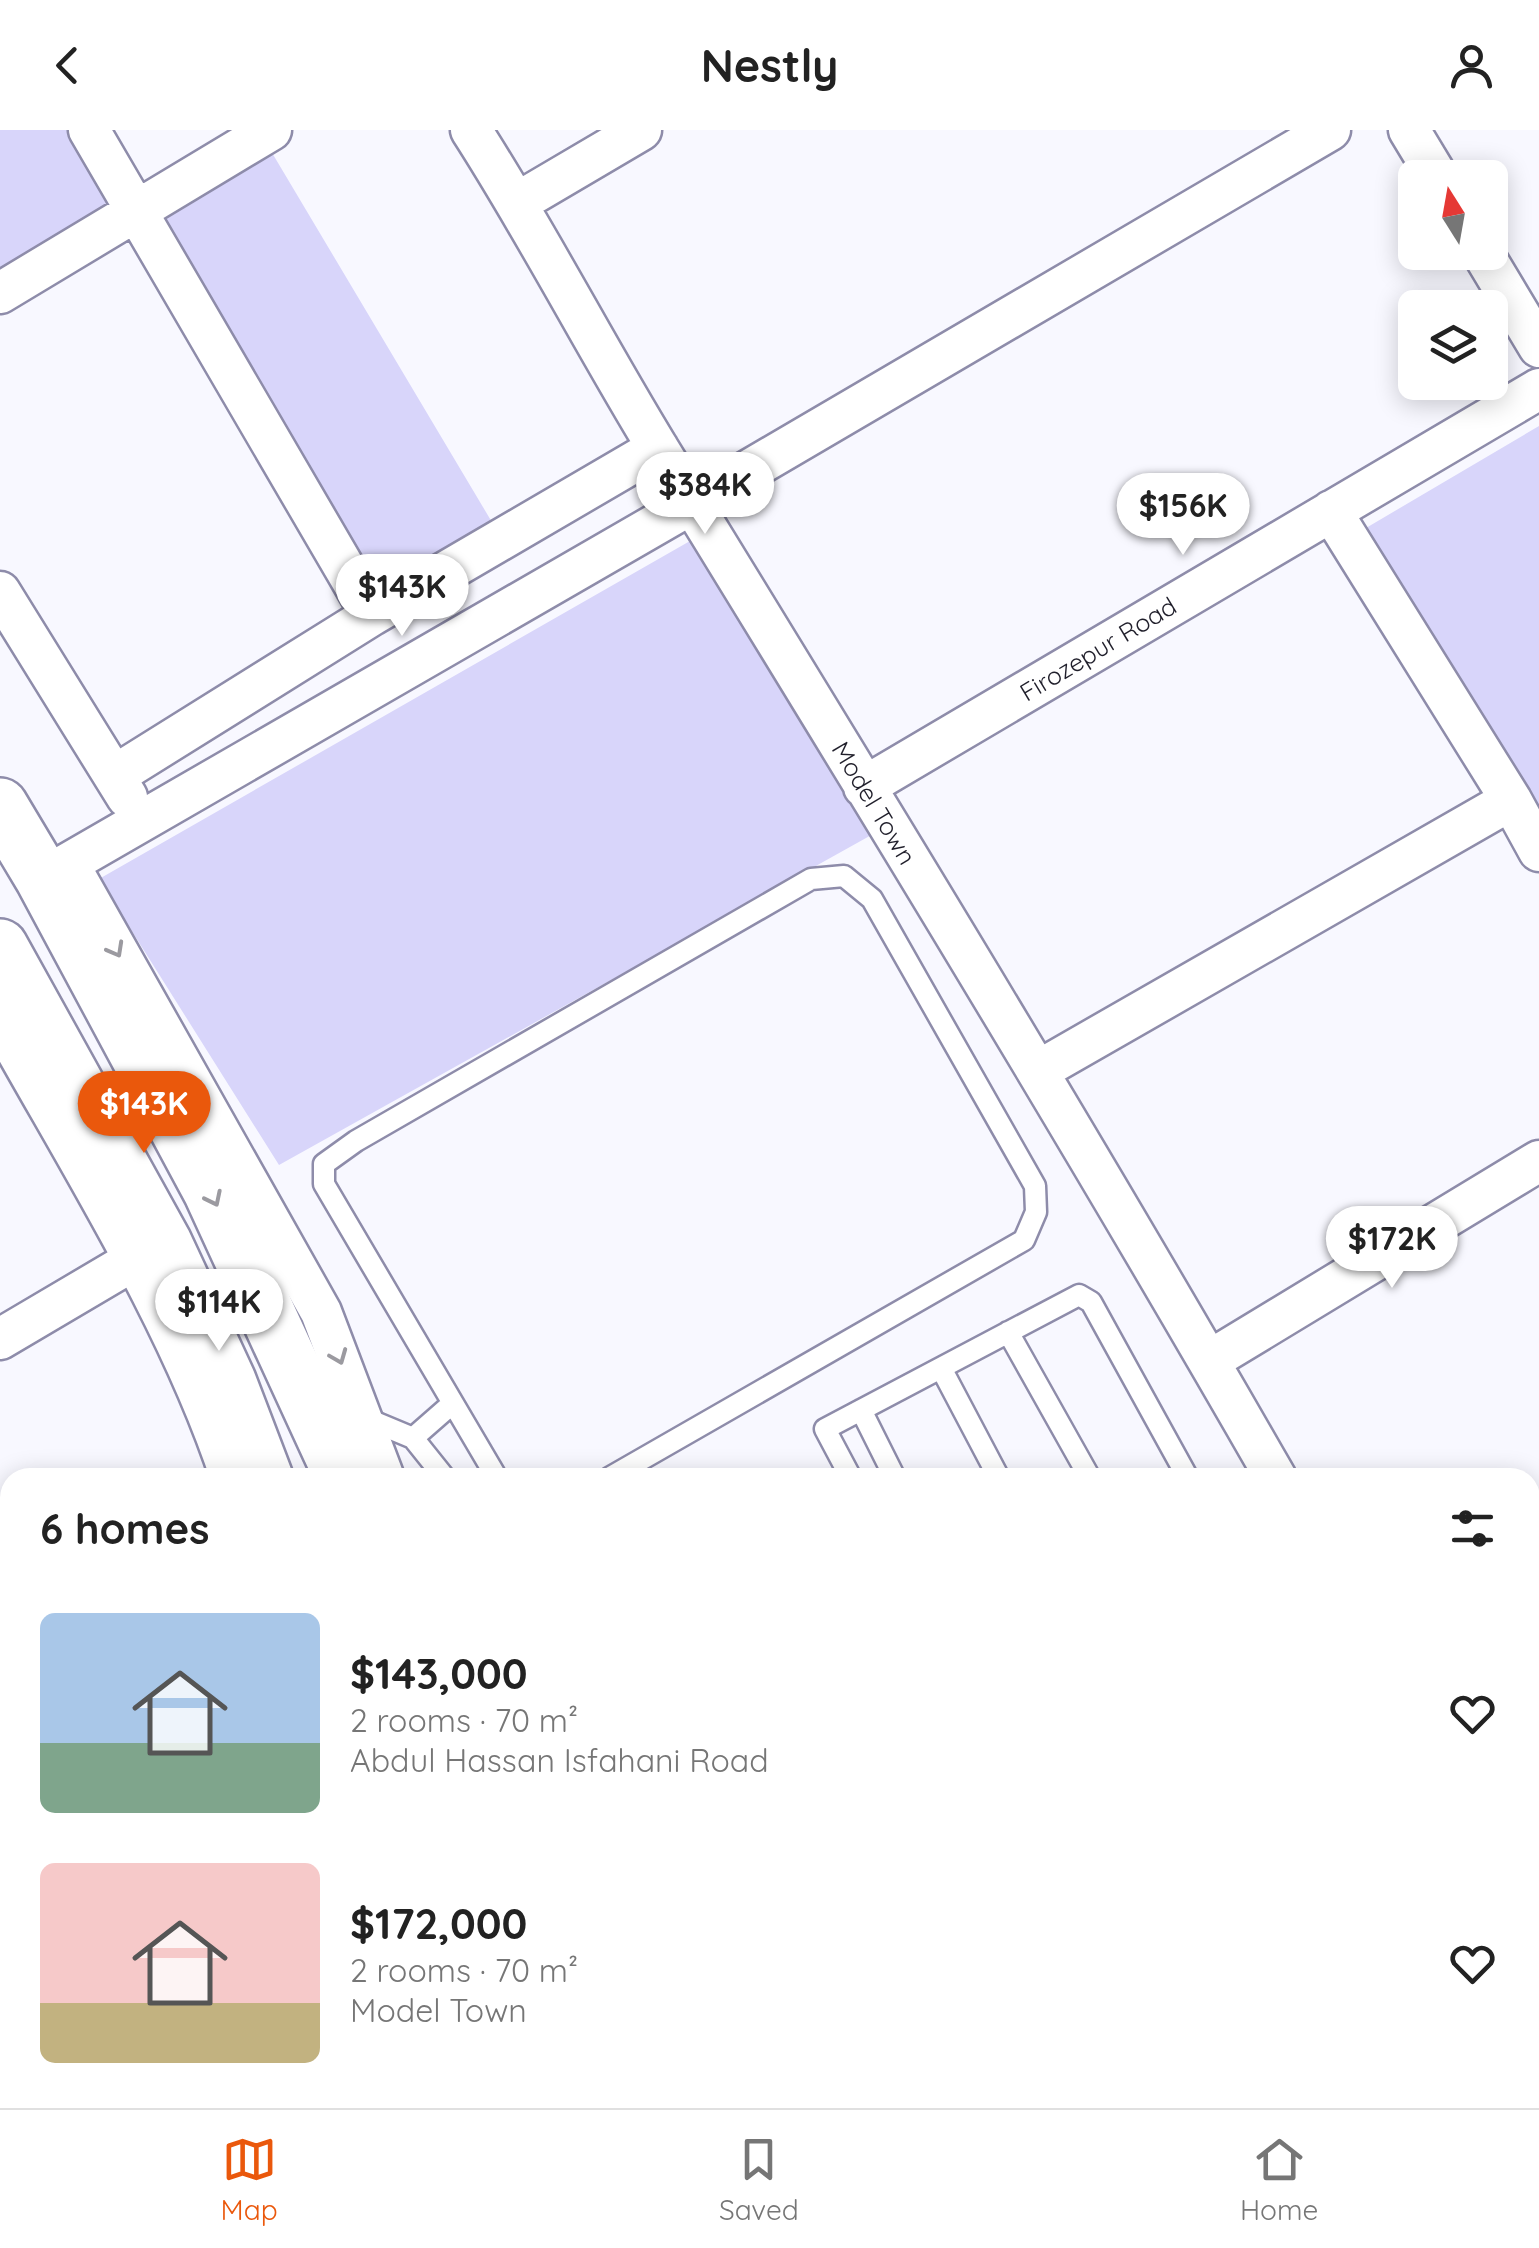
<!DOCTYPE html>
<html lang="en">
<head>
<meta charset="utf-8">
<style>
	:root { --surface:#fff; --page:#f2f2f2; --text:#222; --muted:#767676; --line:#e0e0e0; --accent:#ea580c }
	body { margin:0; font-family:Quicksand,sans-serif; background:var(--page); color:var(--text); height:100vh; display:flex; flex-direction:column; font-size:38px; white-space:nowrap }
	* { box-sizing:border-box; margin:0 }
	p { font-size:32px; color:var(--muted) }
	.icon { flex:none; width:55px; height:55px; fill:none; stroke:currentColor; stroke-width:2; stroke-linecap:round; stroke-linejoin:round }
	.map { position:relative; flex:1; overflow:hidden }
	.details { position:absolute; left:0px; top:1338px; width:1540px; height:642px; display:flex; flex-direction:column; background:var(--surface); border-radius:30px 30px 0 0; box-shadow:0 5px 25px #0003 }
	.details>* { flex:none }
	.needle { width:65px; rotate:349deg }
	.fabs { position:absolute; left:1398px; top:30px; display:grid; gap:20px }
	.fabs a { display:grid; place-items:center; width:110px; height:110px; border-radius:15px; background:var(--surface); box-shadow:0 5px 25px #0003; font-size:50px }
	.price { position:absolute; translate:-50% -85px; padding:0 22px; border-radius:35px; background:#fff; color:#222; font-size:32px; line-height:65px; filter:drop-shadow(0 2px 5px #0008) }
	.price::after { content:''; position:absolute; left:50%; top:60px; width:30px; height:22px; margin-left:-15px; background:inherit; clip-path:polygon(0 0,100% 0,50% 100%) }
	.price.current { background:var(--accent); color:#fff }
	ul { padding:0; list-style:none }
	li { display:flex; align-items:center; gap:30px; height:250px; padding:0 40px }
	li span { display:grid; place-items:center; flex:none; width:280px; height:200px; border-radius:15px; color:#555 }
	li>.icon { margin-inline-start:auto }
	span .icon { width:120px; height:120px; fill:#fffc; stroke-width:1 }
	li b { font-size:42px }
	h2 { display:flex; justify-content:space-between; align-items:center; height:120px; padding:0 40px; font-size:42px }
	header { display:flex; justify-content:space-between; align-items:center; height:130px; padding:0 40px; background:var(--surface); font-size:45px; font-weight:800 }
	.tab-bar { display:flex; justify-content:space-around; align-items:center; height:140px; border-top:2px solid var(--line); background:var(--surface); font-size:28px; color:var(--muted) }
	.tab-bar a { display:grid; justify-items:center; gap:5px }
	.tab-bar .current { color:var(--accent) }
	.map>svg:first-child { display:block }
	.green { fill:#d8d5fa }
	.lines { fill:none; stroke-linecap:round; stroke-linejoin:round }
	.service-casing { stroke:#8e8caa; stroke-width:25 }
	.minor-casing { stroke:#8e8caa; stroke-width:45 }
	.tertiary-casing { stroke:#8e8caa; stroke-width:55 }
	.secondary-casing { stroke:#8e8caa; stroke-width:60 }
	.service { stroke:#fff; stroke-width:20 }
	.minor { stroke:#fff; stroke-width:40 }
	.tertiary { stroke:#fff; stroke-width:50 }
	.secondary { stroke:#fff; stroke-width:55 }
	.oneway { stroke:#9b9aa0 }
	.labels { text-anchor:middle; stroke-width:8; stroke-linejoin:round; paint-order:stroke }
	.street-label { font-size:25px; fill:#201f2b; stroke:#fff }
</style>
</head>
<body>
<header><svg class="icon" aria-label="back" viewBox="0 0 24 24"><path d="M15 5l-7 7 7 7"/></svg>Nestly<svg class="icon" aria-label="person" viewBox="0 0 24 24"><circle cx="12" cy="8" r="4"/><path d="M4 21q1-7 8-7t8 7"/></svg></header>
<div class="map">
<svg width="1539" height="1978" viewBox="0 0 1539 1978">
	<rect width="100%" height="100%" fill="#f8f8ff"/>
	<!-- green -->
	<path class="green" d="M0,0H89L137,81L262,6L502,409L372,485L137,82L0,163Z
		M1539,296V689L1366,398Z
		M690,411L875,703L279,1035L99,749Z"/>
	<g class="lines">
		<!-- service casing -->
		<g class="service-casing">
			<path id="service" d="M1008,1202L1090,1348
				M941,1238L999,1348
				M861,1280L895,1348
				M365,1288L413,1308L445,1348
				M413,1308L453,1273
				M497,1348L324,1054V1034L356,1011L811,749L844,746L872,769L1035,1056L1036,1082L1024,1110L609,1348
				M851,1348L825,1299L1079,1165L1091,1172L1188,1348"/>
		</g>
		<!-- minor casing -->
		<g class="minor-casing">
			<path id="minor" d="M89,0L372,485
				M471,0C538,104 594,214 659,320C868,660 1077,1001 1276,1348
				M1409,0L1438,48
				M517,73L641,0
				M1482,122L1539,217
				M0,163L271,0
				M0,462L127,667
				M114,646L372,485L658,318
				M864,657L1539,259
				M1511,670L1539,721
				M69,735L321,1182L384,1348
				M43,748L693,373L1330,0
				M0,891C80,1035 180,1192 231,1348
				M1038,941L1511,670L1331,381
				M0,1209L156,1117
				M1209,1231L1539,1031
				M0,1707V1715
				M1140,1970L1146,1978
				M244,1978L246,1970
				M404,1978L406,1970
				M1530,1978L1539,1973"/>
		</g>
		<!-- tertiary casing -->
		<g class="tertiary-casing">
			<path id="tertiary" d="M1530,1505L1539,1500
				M707,1978L721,1970"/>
		</g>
		<!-- secondary casing -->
		<g class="secondary-casing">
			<path id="secondary" d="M0,676L43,748L211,1061L343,1348
				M0,817L164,1113L228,1251L265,1348
				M286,1978L287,1970
				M358,1978L360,1970"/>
		</g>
		<!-- service -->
		<use href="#service" class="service"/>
		<!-- minor -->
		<use href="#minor" class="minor"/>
		<!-- tertiary -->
		<use href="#tertiary" class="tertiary"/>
		<!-- secondary -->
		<use href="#secondary" class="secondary"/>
	</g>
	<!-- one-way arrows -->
	<defs><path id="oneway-chevron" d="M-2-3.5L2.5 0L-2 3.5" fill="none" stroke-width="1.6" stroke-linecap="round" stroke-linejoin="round" transform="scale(2.5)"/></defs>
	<g class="oneway">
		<use href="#oneway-chevron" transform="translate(116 820) rotate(61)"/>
		<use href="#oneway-chevron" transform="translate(214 1069) rotate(64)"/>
		<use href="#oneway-chevron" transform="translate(339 1227) rotate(68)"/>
	</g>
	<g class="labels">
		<!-- street labels -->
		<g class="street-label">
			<text transform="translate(1098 519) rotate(-31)" y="9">Firozepur Road</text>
			<text transform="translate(874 673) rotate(59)" y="9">Model Town</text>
		</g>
	</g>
</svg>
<div class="fabs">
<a><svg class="needle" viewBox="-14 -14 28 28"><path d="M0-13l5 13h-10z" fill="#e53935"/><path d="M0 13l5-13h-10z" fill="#767676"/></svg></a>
<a><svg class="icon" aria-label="layers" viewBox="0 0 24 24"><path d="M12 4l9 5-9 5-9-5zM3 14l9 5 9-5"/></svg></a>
</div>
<b class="price" style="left:705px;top:407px">$384K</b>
<b class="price" style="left:1183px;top:428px">$156K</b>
<b class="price" style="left:402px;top:509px">$143K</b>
<b class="price current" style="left:144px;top:1026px">$143K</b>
<b class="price" style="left:1392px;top:1161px">$172K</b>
<b class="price" style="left:219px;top:1224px">$114K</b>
<section class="details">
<h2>6 homes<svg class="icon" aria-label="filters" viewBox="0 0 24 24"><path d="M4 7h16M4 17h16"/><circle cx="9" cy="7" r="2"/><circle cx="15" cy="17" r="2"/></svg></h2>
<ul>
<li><span style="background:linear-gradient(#a9c7e8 65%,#7fa58c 0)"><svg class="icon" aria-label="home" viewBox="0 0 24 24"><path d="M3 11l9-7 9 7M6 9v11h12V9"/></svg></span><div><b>$143,000</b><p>2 rooms · 70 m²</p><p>Abdul Hassan Isfahani Road</p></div><svg class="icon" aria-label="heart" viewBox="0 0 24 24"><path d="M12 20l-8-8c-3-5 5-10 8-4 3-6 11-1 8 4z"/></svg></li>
<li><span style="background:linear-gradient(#f6c9c9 70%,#c2b280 0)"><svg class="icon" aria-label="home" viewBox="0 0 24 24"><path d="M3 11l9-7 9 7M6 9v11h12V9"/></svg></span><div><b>$172,000</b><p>2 rooms · 70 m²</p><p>Model Town</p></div><svg class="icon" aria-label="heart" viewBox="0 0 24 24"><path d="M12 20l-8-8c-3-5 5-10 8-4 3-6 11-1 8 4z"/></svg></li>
</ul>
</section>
</div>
<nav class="tab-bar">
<a class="current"><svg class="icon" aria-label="map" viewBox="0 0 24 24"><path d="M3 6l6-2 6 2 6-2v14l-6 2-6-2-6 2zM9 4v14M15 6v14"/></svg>Map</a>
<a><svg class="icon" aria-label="saved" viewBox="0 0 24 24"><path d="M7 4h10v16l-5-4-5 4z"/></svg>Saved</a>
<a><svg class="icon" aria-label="home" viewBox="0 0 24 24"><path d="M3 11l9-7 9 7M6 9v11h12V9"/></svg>Home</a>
</nav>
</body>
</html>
